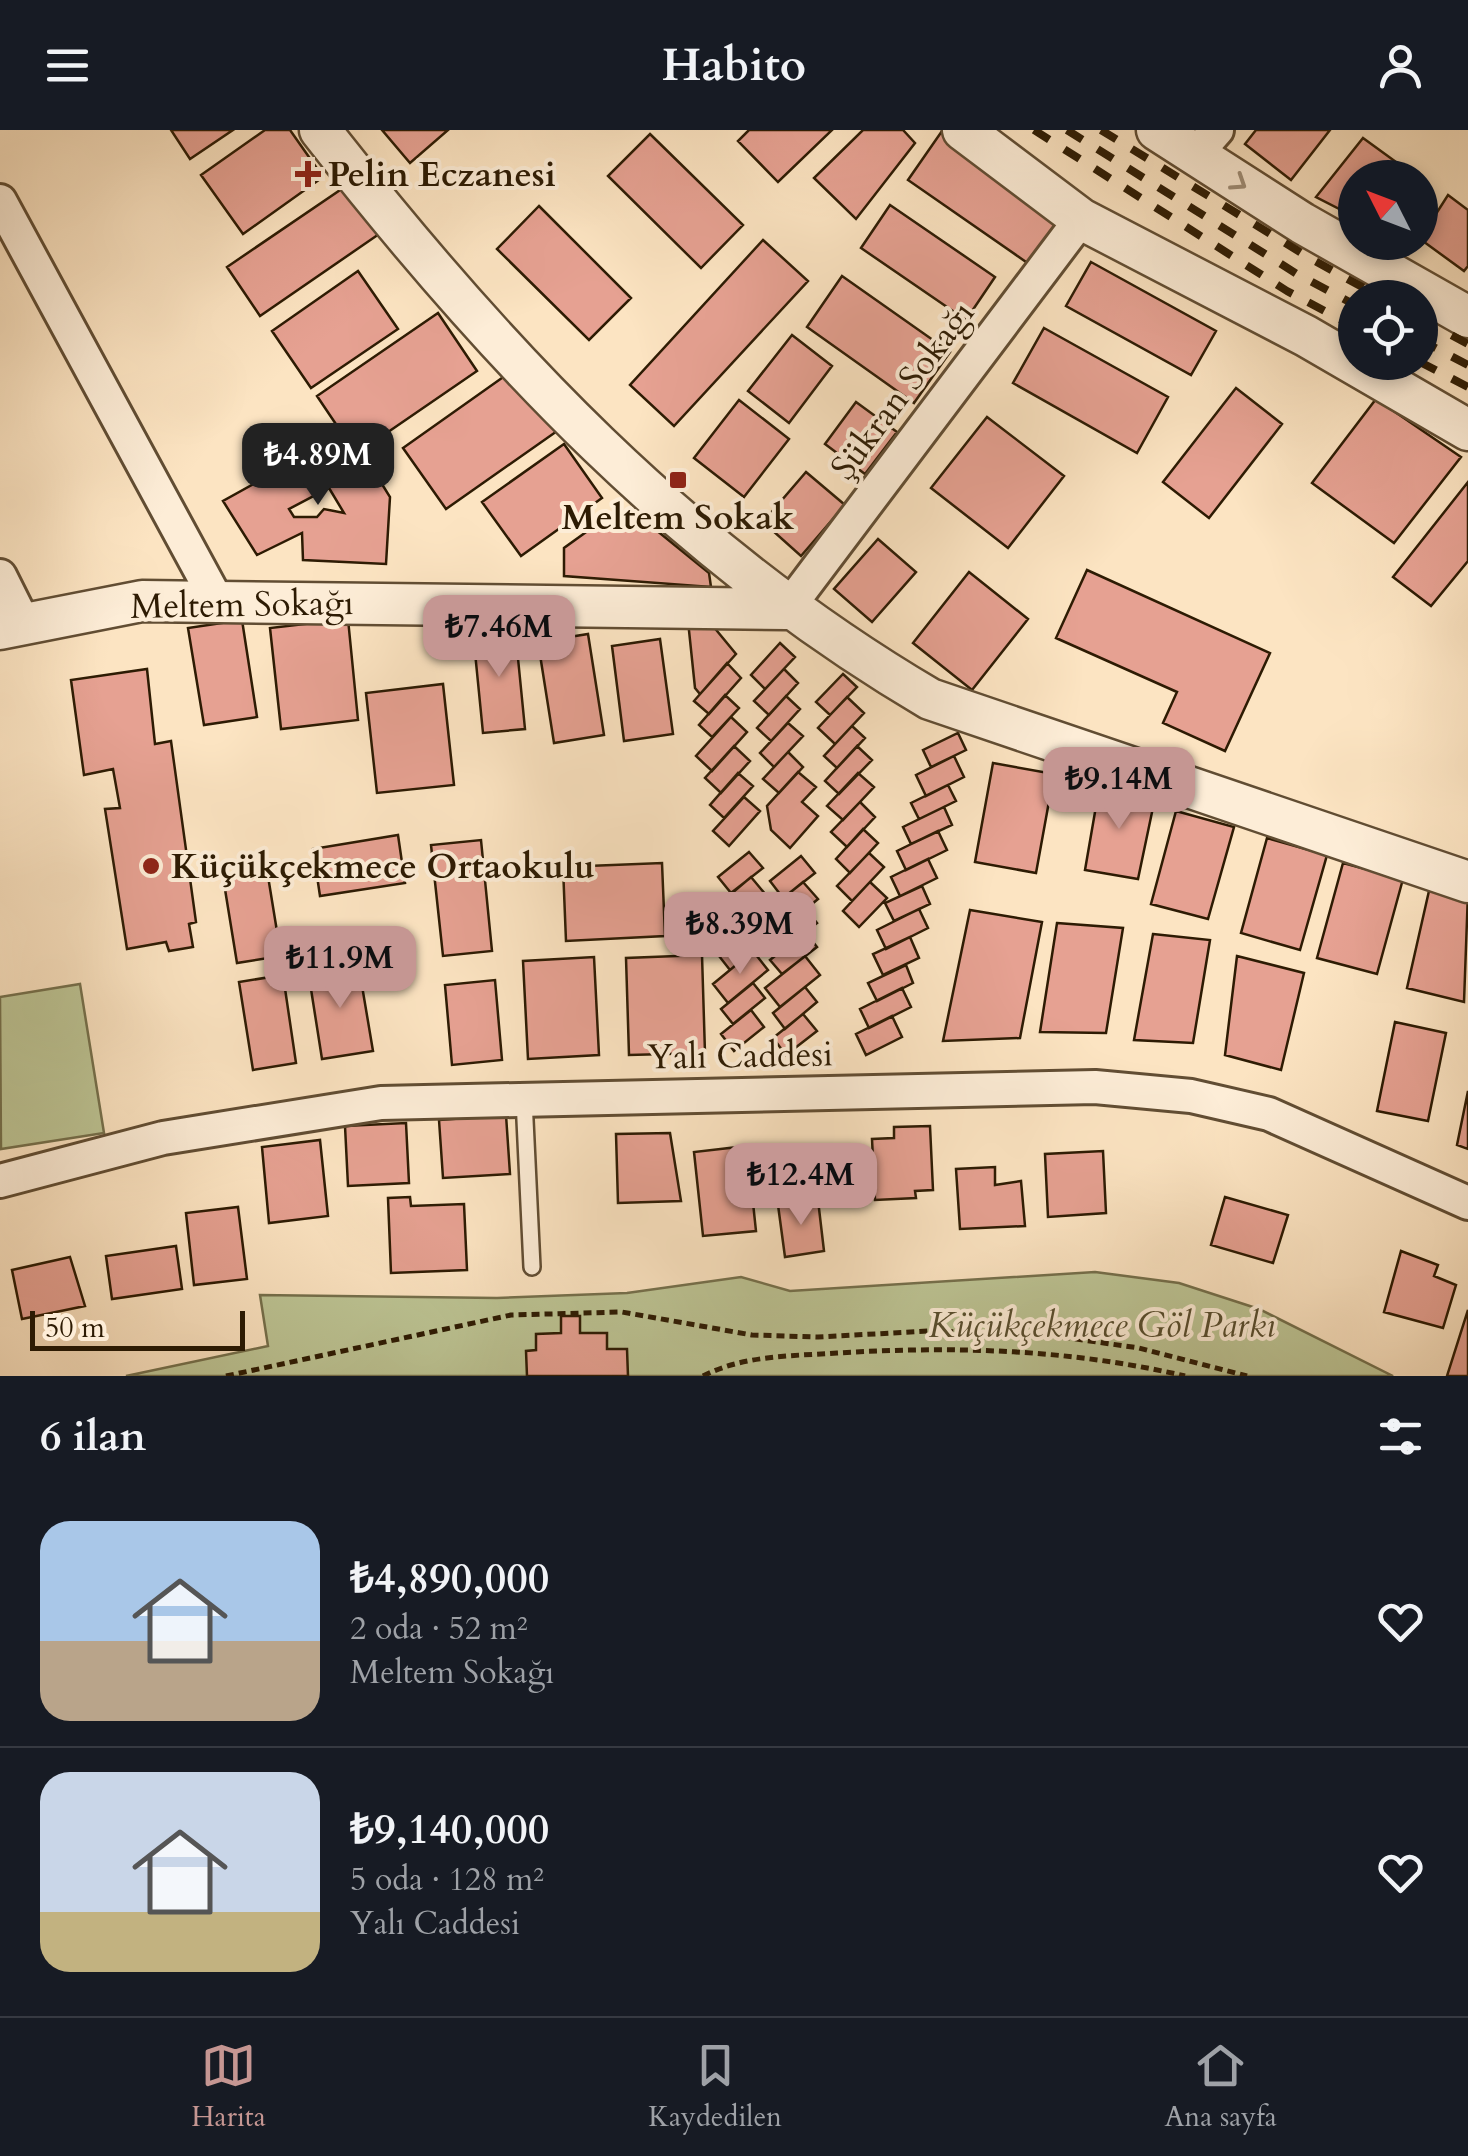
<!DOCTYPE html>
<html lang="tr">
<head>
<meta charset="utf-8">
<style>
	:root { --surface:#171b24; --page:#20242c; --text:#f1f3f6; --muted:#9ea1a6; --line:#363941; --accent:#c59692 }
	body { margin:0; font-family:Cardo,serif; background:var(--page); color:var(--text); height:100vh; display:flex; flex-direction:column; font-size:38px; white-space:nowrap }
	* { box-sizing:border-box; margin:0 }
	p { font-size:32px; color:var(--muted) }
	.icon { flex:none; width:55px; height:55px; fill:none; stroke:currentColor; stroke-width:2; stroke-linecap:round; stroke-linejoin:round }
	.map { position:relative; height:1246px; overflow:hidden }
	.panel { display:flex; flex-direction:column; background:var(--surface); flex:1 }
	.panel>* { flex:none }
	.needle { width:65px; rotate:312deg }
	.fabs { position:absolute; left:1338px; top:30px; display:grid; gap:20px }
	.fabs a { display:grid; place-items:center; width:100px; height:100px; border-radius:50%; background:var(--surface); box-shadow:0 5px 15px #0003; font-size:50px }
	.scale { position:absolute; left:30px; bottom:25px; width:215px; box-sizing:border-box; padding-left:10px; border:5px solid #2d1b03; border-top:0; font-size:28px; line-height:35px; white-space:nowrap; color:#2d1b03; -webkit-text-stroke:8px #fdedd7; paint-order:stroke }
	.price { position:absolute; translate:-50% -85px; padding:0 22px; border-radius:20px; background:var(--accent); color:#111; font-size:32px; line-height:65px; filter:drop-shadow(0 2px 5px #0008) }
	.price::after { content:''; position:absolute; left:50%; top:60px; width:30px; height:22px; margin-left:-15px; background:inherit; clip-path:polygon(0 0,100% 0,50% 100%) }
	.price.selected { background:#222; color:#fff }
	ul { padding:0; list-style:none }
	li { display:flex; align-items:center; gap:30px; height:250px; padding:0 40px }
	li+li { border-top:2px solid var(--line) }
	li span { display:grid; place-items:center; flex:none; width:280px; height:200px; border-radius:30px; color:#555 }
	li>.icon { margin-inline-start:auto }
	span .icon { width:120px; height:120px; fill:#fffc; stroke-width:1 }
	li b { font-size:42px }
	h2 { display:flex; justify-content:space-between; align-items:center; height:120px; padding:0 40px; font-size:42px }
	header { display:flex; justify-content:space-between; align-items:center; height:130px; padding:0 40px; background:var(--surface); font-size:45px; font-weight:700 }
	.tab-bar { display:flex; justify-content:space-around; align-items:center; height:140px; border-top:2px solid var(--line); background:var(--surface); font-size:28px; color:var(--muted) }
	.tab-bar a { display:grid; justify-items:center; gap:5px }
	.tab-bar .selected { color:var(--accent) }
	.map>svg:first-child { display:block }
	.green { fill:#bdc595; stroke:#75704c; stroke-width:2.5 }
	.building { fill:#e6a192; stroke:#2d1b03; stroke-width:2.5; fill-rule:evenodd }
	.lines { fill:none; stroke-linecap:round; stroke-linejoin:round }
	.service-casing { stroke:#614d33; stroke-width:20 }
	.minor-casing { stroke:#614d33; stroke-width:38 }
	.tertiary-casing { stroke:#614d33; stroke-width:45 }
	.path { stroke:#2d1b03; stroke-width:5; stroke-dasharray:8 5; stroke-linecap:butt }
	.service { stroke:#fdedd7; stroke-width:15 }
	.minor { stroke:#fdedd7; stroke-width:32 }
	.tertiary { stroke:#fdedd7; stroke-width:40 }
	.rail { stroke:#2d1b03; stroke-width:8; stroke-dasharray:18 18; stroke-linecap:butt }
	.oneway { stroke:#9f8e78 }
	.poi-dot { fill:#8f2418; stroke:#fdedd7; stroke-width:4 }
	.labels { text-anchor:middle; stroke-width:8; stroke-linejoin:round; paint-order:stroke }
	.poi-label { font-size:35px; font-weight:bold; fill:#2d1b03; stroke:#fdedd7; text-anchor:start }
	.street-label { font-size:35px; fill:#2d1b03; stroke:#fdedd7 }
	.park-label { font-size:35px; font-style:italic; fill:#584e2f; stroke:#fdedd7 }
</style>
</head>
<body>
<header><svg class="icon" aria-label="menu" viewBox="0 0 24 24"><path d="M4 6h16M4 12h16M4 18h16"/></svg>Habito<svg class="icon" aria-label="person" viewBox="0 0 24 24"><circle cx="12" cy="8" r="4"/><path d="M4 21q1-7 8-7t8 7"/></svg></header>
<div class="map">
<svg width="1468" height="1246" viewBox="0 0 1468 1246">
	<rect width="100%" height="100%" fill="#fce4c2"/>
	<filter id="stains"><feTurbulence type="fractalNoise" baseFrequency=".002" numOctaves="4"/><feColorMatrix values="0 0 0 0 .2 0 0 0 0 .09 0 0 0 0 .02 0 0 0 .5 -.17"/></filter>
	<radialGradient id="worn" r=".72"><stop offset=".6" stop-color="#630" stop-opacity="0"/><stop offset="1" stop-color="#630" stop-opacity=".3"/></radialGradient>
	<!-- green -->
	<path class="green" d="M80,854L104,1003L1,1019L0,867Z
		M1095,1142L1179,1153L1259,1179L1393,1246H126L268,1216L260,1165L497,1168L627,1163L741,1147L790,1161Z"/>
	<!-- building -->
	<path class="building" d="M171,0H233L190,29Z
		M265,0H290L323,47L243,104L201,45Z
		M382,0H448L410,33Z
		M749,0H832L778,52L738,11Z
		M863,0H903L915,13L856,89L814,48Z
		M1256,0H1330L1291,50L1245,14Z
		M942,1L1064,85L1029,134L908,50Z
		M650,4L743,95L701,138L608,46Z
		M1363,8L1418,48H1355V87L1316,67Z
		M349,54L382,102L260,186L227,137Z
		M1448,65L1468,80V136L1464,141L1420,109Z
		M890,75L995,147L966,190L861,118Z
		M539,76L631,168L589,210L497,119Z
		M763,110L808,151L674,296L630,255Z
		M1091,132L1216,201L1191,245L1066,176Z
		M358,141L398,199L311,258L272,201Z
		M842,146L950,222L914,273L807,197Z
		M438,183L477,241L356,324L317,266Z
		M1044,198L1168,267L1137,323L1013,253Z
		M792,205L832,236L789,293L748,261Z
		M516,238L560,299L446,379L403,318Z
		M1236,258L1282,294L1209,388L1163,352Z
		M1376,269L1461,327L1394,413L1312,353Z
		M739,270L789,309L744,367L694,328Z
		M856,272L897,302L865,344L825,314Z
		M987,287L1064,346L1008,418L931,358Z
		M338,307L347,323L351,320L377,346L390,367L386,434L303,430L302,403L257,425L223,371ZM329,358L344,383L324,379L317,387H294L289,379Z
		M564,314L602,368L521,426L482,372Z
		M806,342L845,375L801,426L763,392Z
		M1468,352V431L1431,476L1393,447Z
		M607,387L645,391L709,443L711,457L564,446V418Z
		M878,409L916,442L872,492L834,459Z
		M1087,440L1270,523L1225,621L1163,593L1177,562L1056,508Z
		M969,442L1028,489L972,560L913,513Z
		M348,489L358,590L281,599L270,498Z
		M242,490L257,587L204,595L188,498Z
		M708,490L736,524L700,564L695,558L688,491Z
		M515,498L525,599L483,603L473,502Z
		M588,504L604,605L554,613L538,512Z
		M660,509L673,604L624,611L612,516Z
		M780,513L795,527L765,559L751,545Z
		M727,533L741,548L709,584L694,571Z
		M147,539L155,614L171,611L196,792L189,794L193,817L169,821L166,812L127,819L105,679L120,678L113,639L84,645L71,550Z
		M784,539L798,553L769,585L754,571Z
		M843,544L857,557L830,585L816,572Z
		M443,554L454,655L377,663L366,563Z
		M725,565L739,578L712,607L699,595Z
		M786,566L800,579L771,611L757,598Z
		M847,567L864,583L835,614L818,598Z
		M731,587L747,602L712,641L696,626Z
		M788,593L803,606L774,637L760,623Z
		M852,596L865,608L837,638L824,626Z
		M958,603L966,620L931,637L923,620Z
		M734,616L750,631L721,663L705,648Z
		M857,616L872,630L839,664L825,651Z
		M788,622L803,637L779,663L763,649Z
		M954,626L964,647L926,666L916,645Z
		M993,633L1054,644L1036,743L975,732Z
		M798,642L816,657L802,672L818,686L790,718L771,700L767,676Z
		M738,643L753,656L724,688L710,675Z
		M858,643L874,657L843,690L827,676Z
		M1100,653L1155,668L1138,749L1085,740Z
		M948,655L956,671L919,689L911,673Z
		M744,667L760,681L729,716L713,701Z
		M860,672L875,687L847,717L831,702Z
		M944,677L952,695L911,714L903,697Z
		M1176,681L1234,697L1208,789L1151,774Z
		M863,699L878,713L850,743L836,729Z
		M938,701L947,720L906,740L897,721Z
		M398,705L405,753L320,766L313,719Z
		M1267,708L1327,725L1300,820L1241,803Z
		M481,710L492,821L443,826L431,715Z
		M749,722L763,738L731,763L718,747Z
		M869,723L884,737L852,771L837,756Z
		M801,726L815,743L783,768L770,751Z
		M928,729L937,748L900,766L891,747Z
		M662,733L665,806L566,811L563,737Z
		M1343,733L1403,749L1377,844L1317,828Z
		M267,740L281,826L237,833L223,747Z
		M751,747L766,765L732,792L718,775Z
		M803,752L818,769L784,797L770,779Z
		M870,752L887,768L859,797L843,781Z
		M1431,752L1468,762L1464,872L1407,858Z
		M922,756L930,774L894,791L885,773Z
		M754,775L765,788L730,817L718,803Z
		M806,779L817,793L782,821L770,808Z
		M919,779L928,798L886,819L877,800Z
		M970,780L1042,792L1020,908L943,911Z
		M1057,793L1123,798L1106,903L1040,902Z
		M753,798L764,812L730,840L719,826Z
		M805,802L817,817L782,844L770,830Z
		M1153,804L1210,810L1193,913L1134,910Z
		M910,807L919,828L883,845L873,824Z
		M753,821L768,840L728,873L713,854Z
		M702,825L705,923L629,925L626,828Z
		M805,826L820,845L780,877L765,858Z
		M1237,826L1304,843L1281,940L1225,925Z
		M594,827L599,925L528,929L523,831Z
		M358,832L373,921L322,929L308,840Z
		M906,835L913,853L877,871L868,853Z
		M283,845L296,933L253,940L239,852Z
		M495,850L502,930L452,935L445,855Z
		M753,853L765,868L733,894L721,879Z
		M805,857L817,872L785,899L773,883Z
		M902,858L911,877L869,898L860,879Z
		M751,880L764,897L734,921L721,904Z
		M803,884L817,901L786,925L773,908Z
		M892,886L902,907L866,925L856,904Z
		M1395,892L1446,903L1428,991L1377,981Z
		M1468,961V1019L1457,1015Z
		M506,985L510,1044L443,1048L439,990Z
		M406,993L409,1053L348,1056L345,996Z
		M930,996L933,1060L915,1061L916,1068L875,1070L872,1009L894,1008V997Z
		M670,1003L681,1071L618,1073L616,1004Z
		M320,1010L328,1086L269,1093L262,1017Z
		M747,1016L756,1101L703,1106L694,1022Z
		M1103,1021L1106,1083L1048,1087L1045,1024Z
		M995,1037V1055L1021,1051L1025,1096L960,1099L956,1039Z
		M410,1067L411,1076L464,1074L467,1140L391,1143L388,1068Z
		M1225,1067L1288,1085L1273,1133L1211,1115Z
		M818,1070L824,1121L785,1127L778,1075Z
		M238,1077L247,1149L194,1155L186,1083Z
		M176,1116L182,1159L112,1169L106,1126Z
		M1401,1121L1438,1135L1434,1146L1456,1155L1443,1198L1384,1182Z
		M70,1127L85,1176L22,1189L12,1140Z
		M1468,1180V1246H1447Z
		M561,1186H580V1203H607V1219H627L628,1246H527L526,1221L536,1220V1204L561,1203Z"/>
	<g class="lines">
		<!-- service casing -->
		<g class="service-casing">
			<path id="service" d="M524,969L532,1137"/>
		</g>
		<!-- minor casing -->
		<g class="minor-casing">
			<path id="minor" d="M1195,25L1217,0
				M0,71L217,471
				M0,446L24,494
				M787,479L1081,89
				M0,1051L163,1008L381,973L1095,957L1191,966L1269,984L1468,1073"/>
		</g>
		<!-- tertiary casing -->
		<g class="tertiary-casing">
			<path id="tertiary" d="M320,0C495,224 683,424 930,569L1468,752
				M963,0L1081,89L1306,206L1468,300
				M1157,0L1302,93L1468,187
				M0,499L142,471L787,479"/>
		</g>
		<!-- path -->
		<path class="path" d="M226,1246L511,1185L622,1182L752,1205L818,1207L929,1201L1048,1205L1139,1218L1247,1246
			M703,1246C744,1225 792,1226 837,1223C955,1216 1069,1219 1185,1246"/>
		<!-- service -->
		<use href="#service" class="service"/>
		<!-- minor -->
		<use href="#minor" class="minor"/>
		<!-- tertiary -->
		<use href="#tertiary" class="tertiary"/>
		<!-- rail -->
		<path class="rail" d="M1034,0L1287,161L1355,197
			M1067,0L1297,144L1355,175
			M1101,0L1308,127L1382,168
			M1420,188L1468,214
			M1420,210L1468,235
			M1420,232L1468,257"/>
	</g>
	<!-- one-way arrows -->
	<defs><path id="oneway-chevron" d="M-2-3.5L2.5 0L-2 3.5" fill="none" stroke-width="1.6" stroke-linecap="round" stroke-linejoin="round" transform="scale(2.5)"/></defs>
	<use class="oneway" href="#oneway-chevron" transform="translate(1239 53) rotate(33)"/>
	<!-- markers -->
	<g class="poi-dot">
		<path d="M303 29h10v10h10v10h-10v10h-10v-10h-10v-10h10z"/>
		<rect x="668" y="340" width="20" height="20" rx="5"/>
		<circle cx="151" cy="736" r="10"/>
	</g>
	<g class="labels">
		<!-- poi labels -->
		<g class="poi-label">
			<text x="328" y="56">Pelin Eczanesi</text>
			<text x="678" y="399" text-anchor="middle">Meltem Sokak</text>
			<text x="171" y="748">Küçükçekmece Ortaokulu</text>
		</g>
		<!-- street labels -->
		<g class="street-label">
			<text transform="translate(902 260) rotate(-53)" y="12">Şükran Sokağı</text>
			<text transform="translate(242 474) rotate(-1)" y="12">Meltem Sokağı</text>
			<text transform="translate(740 925) rotate(-1)" y="12">Yalı Caddesi</text>
		</g>
		<!-- park labels -->
		<g class="park-label">
			<text x="1102" y="1207">Küçükçekmece Göl Parkı</text>
		</g>
	</g>
	<rect width="100%" height="100%" filter="url(#stains)"/>
	<rect width="100%" height="100%" fill="url(#worn)"/>
</svg>
<div class="fabs">
<a><svg class="needle" viewBox="-14 -14 28 28"><path d="M0-13l5 13h-10z" fill="#e53935"/><path d="M0 13l5-13h-10z" fill="#9ea1a6"/></svg></a>
<a><svg class="icon" aria-label="locate" viewBox="0 0 24 24"><circle cx="12" cy="12" r="6"/><path d="M12 2v4M12 18v4M2 12h4M18 12h4"/></svg></a>
</div>
<div class="scale">50 m</div>
<b class="price selected" style="left:318px;top:378px">₺4.89M</b>
<b class="price" style="left:499px;top:550px">₺7.46M</b>
<b class="price" style="left:1119px;top:702px">₺9.14M</b>
<b class="price" style="left:740px;top:847px">₺8.39M</b>
<b class="price" style="left:340px;top:881px">₺11.9M</b>
<b class="price" style="left:801px;top:1098px">₺12.4M</b>
</div>
<section class="panel">
<h2>6 ilan<svg class="icon" aria-label="filters" viewBox="0 0 24 24"><path d="M4 7h16M4 17h16"/><circle cx="9" cy="7" r="2"/><circle cx="15" cy="17" r="2"/></svg></h2>
<ul>
<li><span style="background:linear-gradient(#a9c7e8 60%,#b9a48a 0)"><svg class="icon" aria-label="home" viewBox="0 0 24 24"><path d="M3 11l9-7 9 7M6 9v11h12V9"/></svg></span><div><b>₺4,890,000</b><p>2 oda · 52 m²</p><p>Meltem Sokağı</p></div><svg class="icon" aria-label="heart" viewBox="0 0 24 24"><path d="M12 20l-8-8c-3-5 5-10 8-4 3-6 11-1 8 4z"/></svg></li>
<li><span style="background:linear-gradient(#c9d6e8 70%,#c2b280 0)"><svg class="icon" aria-label="home" viewBox="0 0 24 24"><path d="M3 11l9-7 9 7M6 9v11h12V9"/></svg></span><div><b>₺9,140,000</b><p>5 oda · 128 m²</p><p>Yalı Caddesi</p></div><svg class="icon" aria-label="heart" viewBox="0 0 24 24"><path d="M12 20l-8-8c-3-5 5-10 8-4 3-6 11-1 8 4z"/></svg></li>
</ul>
</section>
<nav class="tab-bar">
<a class="selected"><svg class="icon" aria-label="map" viewBox="0 0 24 24"><path d="M3 6l6-2 6 2 6-2v14l-6 2-6-2-6 2zM9 4v14M15 6v14"/></svg>Harita</a>
<a><svg class="icon" aria-label="saved" viewBox="0 0 24 24"><path d="M7 4h10v16l-5-4-5 4z"/></svg>Kaydedilen</a>
<a><svg class="icon" aria-label="home" viewBox="0 0 24 24"><path d="M3 11l9-7 9 7M6 9v11h12V9"/></svg>Ana sayfa</a>
</nav>
</body>
</html>
